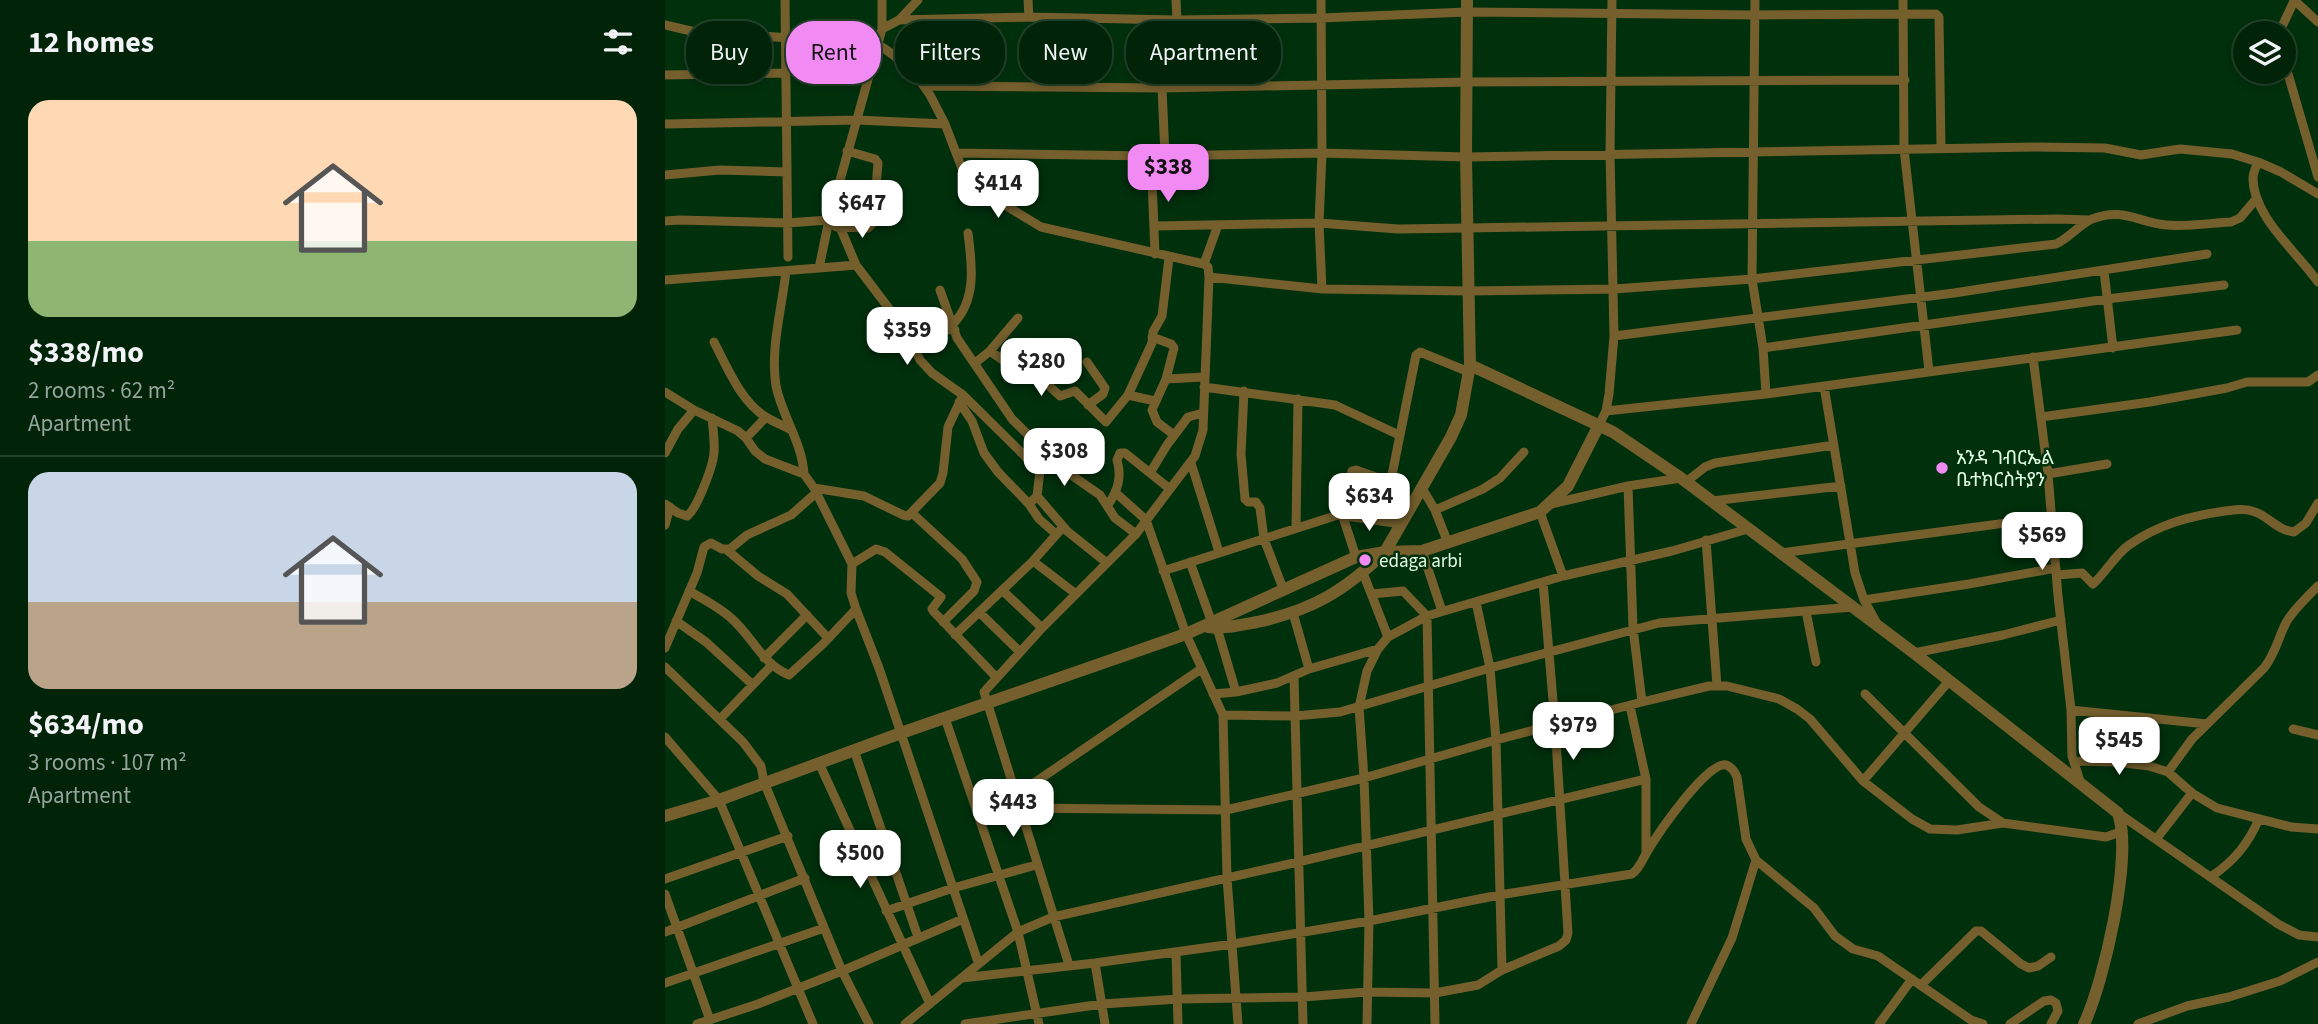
<!DOCTYPE html>
<html lang="en">
<head>
<meta charset="utf-8">
<style>
	:root { --surface:#012409; --page:#0b2c12; --text:#f1f3f6; --muted:#96a49c; --line:#23412a; --accent:#f28af3 }
	body { margin:0; font-family:"Source Sans 3","Noto Sans Ethiopic",sans-serif; background:var(--page); color:var(--text); height:100vh; display:flex; flex-direction:column; font-size:26px; white-space:nowrap }
	* { box-sizing:border-box; margin:0 }
	p { font-size:23px; color:var(--muted) }
	.icon { flex:none; width:38px; height:38px; fill:none; stroke:currentColor; stroke-width:2; stroke-linecap:round; stroke-linejoin:round }
	.map { position:relative; flex:1; overflow:hidden }
	.sheet { display:flex; flex-direction:column; background:var(--surface); width:665px }
	.sheet>* { flex:none }
	.banner { position:absolute; left:21px; top:21px; width:665px; height:63px; display:flex; gap:14px }
	.fabs { position:absolute; left:1568px; top:21px; display:grid; gap:14px }
	.fabs a { display:grid; place-items:center; width:63px; height:63px; border-radius:50%; background:var(--surface); box-shadow:0 4px 10px #0003,0 0 0 2px var(--line); font-size:35px }
	.price { position:absolute; translate:-50% -60px; padding:0 16px; border-radius:14px; background:#fff; color:#222; font-size:23px; line-height:46px; filter:drop-shadow(0 2px 4px #0008) }
	.price::after { content:''; position:absolute; left:50%; top:42px; width:21px; height:16px; margin-left:-10px; background:inherit; clip-path:polygon(0 0,100% 0,50% 100%) }
	.price.on { background:var(--accent); color:#111 }
	ul { padding:0; list-style:none }
	li { display:grid; align-content:center; gap:14px; height:371px; padding:0 28px }
	li+li { border-top:2px solid var(--line) }
	li span { display:grid; place-items:center; height:217px; border-radius:21px; color:#555 }
	li>.icon { margin-inline-start:auto }
	span .icon { width:126px; height:126px; fill:#fffc; stroke-width:1 }
	li b { font-size:30px }
	h2 { display:flex; justify-content:space-between; align-items:center; height:84px; padding:0 28px; font-size:30px }
	.pill { padding:0 24px; border-radius:28px; background:var(--surface); box-shadow:0 4px 10px #0003,0 0 0 2px var(--line); font-size:24px; line-height:63px }
	.pill.on { background:var(--accent); color:#111 }
	main { display:flex; flex:1; min-height:0 }
	.map>svg:first-child { display:block }
	.lines { fill:none; stroke-linecap:round; stroke-linejoin:round }
	.minor { stroke:#745f2d; stroke-width:9 }
	.tertiary { stroke:#745f2d; stroke-width:12 }
	.poi-dot { fill:#f28af3; stroke:#01300c; stroke-width:2.5 }
	.labels { text-anchor:middle; stroke-width:5; stroke-linejoin:round; paint-order:stroke }
	.poi-label { font-size:19px; fill:#e2fbe4; stroke:#01300c; text-anchor:start }
</style>
</head>
<body>
<main>
<section class="sheet">
<h2>12 homes<svg class="icon" aria-label="filters" viewBox="0 0 24 24"><path d="M4 7h16M4 17h16"/><circle cx="9" cy="7" r="2"/><circle cx="15" cy="17" r="2"/></svg></h2>
<ul>
<li><span style="background:linear-gradient(#ffd9b3 65%,#8fb573 0)"><svg class="icon" aria-label="home" viewBox="0 0 24 24"><path d="M3 11l9-7 9 7M6 9v11h12V9"/></svg></span><div><b>$338/mo</b><p>2 rooms · 62 m²</p><p>Apartment</p></div></li>
<li><span style="background:linear-gradient(#c9d6e8 60%,#b9a48a 0)"><svg class="icon" aria-label="home" viewBox="0 0 24 24"><path d="M3 11l9-7 9 7M6 9v11h12V9"/></svg></span><div><b>$634/mo</b><p>3 rooms · 107 m²</p><p>Apartment</p></div></li>
</ul>
</section>
<div class="map">
<svg width="1653" height="1024" viewBox="0 0 1653 1024">
	<rect width="100%" height="100%" fill="#01300c"/>
	<g class="lines">
		<!-- minor -->
		<path class="minor" d="M120,0L123,257
			M363,0L364,17
			M511,0L515,86
			M656,0L657,153L654,223L657,289
			M1090,0L1087,279L1098,348L1101,394
			M1238,0L1239,149L1264,371
			M1629,0L1653,22
			M234,20L364,17L512,20L656,18L802,12L1090,15L1271,14L1274,17L1276,148
			M0,25L26,31L180,42L213,45L220,49L246,68L265,95L280,124L301,179L310,187L376,227L539,264L543,267L544,277L538,430L530,456L471,534L377,628L319,692L404,965
			M217,29L234,20L253,0
			M1614,33L1629,1
			M1619,60L1653,177
			M0,75L120,73
			M259,86L497,88L803,82L1240,80
			M497,88L500,156
			M0,124L192,120L280,124
			M291,153L486,156L657,153L801,157L1369,147L1440,148L1476,155L1515,149L1567,154L1593,162L1616,172L1653,194
			M486,156L490,254
			M1593,162C1591,167 1588,173 1588,178C1588,217 1633,253 1653,282
			M0,175L55,170L121,172
			M0,221L15,220L122,223L164,220
			M490,226L654,223L733,229L803,228L1393,219L1424,220
			M171,227L203,228L208,223L213,163L210,159L182,151
			M175,227L191,265L238,327L255,360L267,373L298,395L375,471L372,496L364,504
			M539,264L553,225
			M154,268L191,265
			M121,271C117,308 105,349 111,386C117,416 137,442 139,474
			M1439,271L1448,348
			M544,277L657,289L803,291L949,289L1087,279L1391,244C1404,238 1414,225 1427,219C1458,207 1472,222 1501,225C1522,227 1545,223 1566,222L1575,218L1592,198
			M0,280L154,268L164,220L217,29V0
			M275,290L292,338L347,419L399,470L435,495L450,518L471,534
			M288,324C312,300 307,264 303,233
			M238,327L290,330
			M949,336L1289,293L1542,254
			M487,337L506,344L509,348L501,379L487,410L492,422L509,435
			M49,342C62,367 76,402 101,417C108,422 118,425 126,430
			M1098,348L1442,299L1559,285
			M325,351L349,368L366,369L395,396L410,391L441,422L463,395L487,343L488,332L497,316L504,258
			M1368,357L1383,474L1393,596L1406,710L1407,756L1415,781
			M422,362L440,388L438,394L423,405
			M310,363L325,351L353,318
			M501,379L539,377
			M1159,386L1190,573L1199,600L1211,622
			M539,387L670,405L734,435
			M579,391L576,454L580,499L583,502H591L595,508L599,539L619,591
			M0,392L29,410L73,431L81,438L90,451L100,459L139,474L149,488L187,564L186,593L191,609L214,668L313,962
			M463,395L490,401
			M294,402L307,421L319,453L333,472L364,504L374,519L391,534
			M941,411L1101,394L1572,330
			M1376,417L1485,402L1562,388L1582,382H1643L1653,375
			M934,425L941,411L944,394L949,336L945,154L947,0
			M81,438L101,417
			M0,453L13,429L29,410
			M526,463L554,552
			M485,473L502,445L523,417L538,413
			M1383,474L1442,464
			M1021,482L1040,467L1050,463L1169,445
			M963,486L968,628L977,702
			M149,488L199,496L238,515L243,516L275,483L278,473L283,427L298,395
			M757,488L770,510L783,543
			M451,493L481,520L521,634L558,715L562,878L573,1024
			M372,496L402,531L442,563
			M1047,501L1176,486
			M0,504L13,513L22,516C32,509 48,466 49,453C50,442 48,430 47,418
			M886,504L963,486L1016,478
			M443,505C453,490 457,477 452,460L455,453H460L505,489
			M770,510L818,489L835,478L859,452
			M875,512L898,576
			M247,513L297,559L312,582L309,591L278,622
			M718,520L751,355L755,352L804,372
			M0,525L5,507
			M631,528L633,399
			M1041,540L1052,686
			M62,550L93,576L122,594L163,638
			M757,551L777,611
			M1116,553L1386,517
			M691,557L677,514L687,471L691,470L725,482
			M368,561L411,594
			M525,562L547,623
			M187,564L211,549L220,552L276,597L267,609L269,612L331,677
			M498,571L673,515L737,524
			M698,573L723,637L762,616L898,576L1007,551L1083,529
			M1392,575L1417,573L1428,584C1441,572 1450,555 1464,545C1494,524 1525,516 1560,511C1569,510 1578,508 1587,511C1603,515 1611,530 1629,532L1641,523L1653,503
			M337,590L377,628
			M24,591C38,599 54,607 66,618C87,636 97,664 124,675L158,644L191,609
			M707,594L738,591L762,616L770,1024
			M1199,600L1304,584L1391,568
			M811,602L825,668L831,740L837,970
			M1141,611L1151,662
			M314,612L355,652
			M628,613L644,669
			M11,621L41,642L88,685
			M552,628L571,692
			M290,635L368,561L398,527
			M0,648L32,573L39,547L46,543L57,549H65L82,535L126,515L151,493
			M1249,653L1338,635L1396,620
			M99,658L142,615
			M0,667L78,742L96,766L99,782L177,971L204,1024
			M629,676L638,1024
			M548,694L571,692L612,683L644,669L713,649
			M1200,694L1314,807L1338,823
			M965,706L981,779V852
			M1406,710L1542,724
			M558,715L630,716L675,712L825,668L994,623L1188,607
			M280,718L353,932L374,1024
			M55,719L107,665
			M1628,729L1653,735
			M0,737L54,800L148,1024
			M189,750L253,937
			M1409,761L1451,762L1484,766L1503,772L1527,793L1552,808L1626,827L1653,829
			M154,763L265,1004
			M1503,772L1527,739L1599,668C1612,651 1613,637 1622,621C1630,608 1642,597 1653,586
			M1198,781L1284,681
			M350,796L536,669
			M354,808L561,810L699,778L831,740L977,702L1044,686H1062L1114,699L1132,709L1145,719L1198,781L1247,819L1265,829L1292,830L1338,823L1441,837L1458,831
			M1453,813L1613,924L1634,935L1653,937
			M1492,838L1527,793
			M1547,876C1569,861 1583,844 1594,819
			M0,879L123,836
			M0,894L45,1020
			M221,911L288,888L371,865
			M0,932L140,878
			M511,952L513,1024
			M430,963L440,1024
			M297,978L430,963L568,944L704,921L834,895L967,874C975,868 977,860 982,852C992,835 1042,761 1061,765C1067,767 1070,772 1072,777L1081,839L1091,860L1149,908L1170,936L1188,949L1213,956L1306,1020L1318,1024
			M0,983L159,928
			M1256,985L1311,931H1316L1356,964L1364,968L1373,966L1386,957
			M32,1024L93,1004L177,971L298,919
			M240,1024L353,932L388,917L633,862L981,779
			M300,1024L437,1004L514,999L638,997L702,992L770,993L813,985L837,970L894,946L901,940L903,933L890,724L878,582
			M702,1024L704,921L699,778L694,707L702,671L713,649L723,637
			M1026,1024L1067,938L1091,860
			M1214,1024L1247,979
			M1345,1024L1379,1001L1386,1000L1391,1003L1393,1011L1386,1024
			M1473,1024L1522,1006L1564,997L1615,981L1653,962"/>
		<!-- tertiary -->
		<path class="tertiary" d="M805,365L948,432L1016,478L1249,653L1453,813C1468,856 1439,982 1419,1024
			M543,627C559,629 576,625 592,622C648,610 679,591 720,552L757,551L875,512L903,486L934,425
			M0,816L54,800L236,733L521,634L691,557L720,552L786,437L796,415L805,365L801,157L802,0"/>
	</g>
	<!-- markers -->
	<g class="poi-dot">
		<circle cx="1277" cy="468" r="7"/>
		<circle cx="700" cy="560" r="7"/>
	</g>
	<g class="labels">
		<!-- poi labels -->
		<g class="poi-label">
			<text x="1291" y="464">አንዳ ገብርኤል<tspan x="1291" dy="22">ቤተክርስትያን</tspan></text>
			<text x="714" y="567">edaga arbi</text>
		</g>
	</g>
</svg>
<div class="fabs">
<a><svg class="icon" aria-label="layers" viewBox="0 0 24 24"><path d="M12 4l9 5-9 5-9-5zM3 14l9 5 9-5"/></svg></a>
</div>
<b class="price on" style="left:503px;top:204px">$338</b>
<b class="price" style="left:333px;top:220px">$414</b>
<b class="price" style="left:197px;top:240px">$647</b>
<b class="price" style="left:242px;top:367px">$359</b>
<b class="price" style="left:376px;top:398px">$280</b>
<b class="price" style="left:399px;top:488px">$308</b>
<b class="price" style="left:704px;top:533px">$634</b>
<b class="price" style="left:1377px;top:572px">$569</b>
<b class="price" style="left:908px;top:762px">$979</b>
<b class="price" style="left:1454px;top:777px">$545</b>
<b class="price" style="left:348px;top:839px">$443</b>
<b class="price" style="left:195px;top:890px">$500</b>
<div class="banner">
<a class="pill">Buy</a>
<a class="pill on">Rent</a>
<a class="pill">Filters</a>
<a class="pill">New</a>
<a class="pill">Apartment</a>
</div>
</div>
</main>
</body>
</html>
